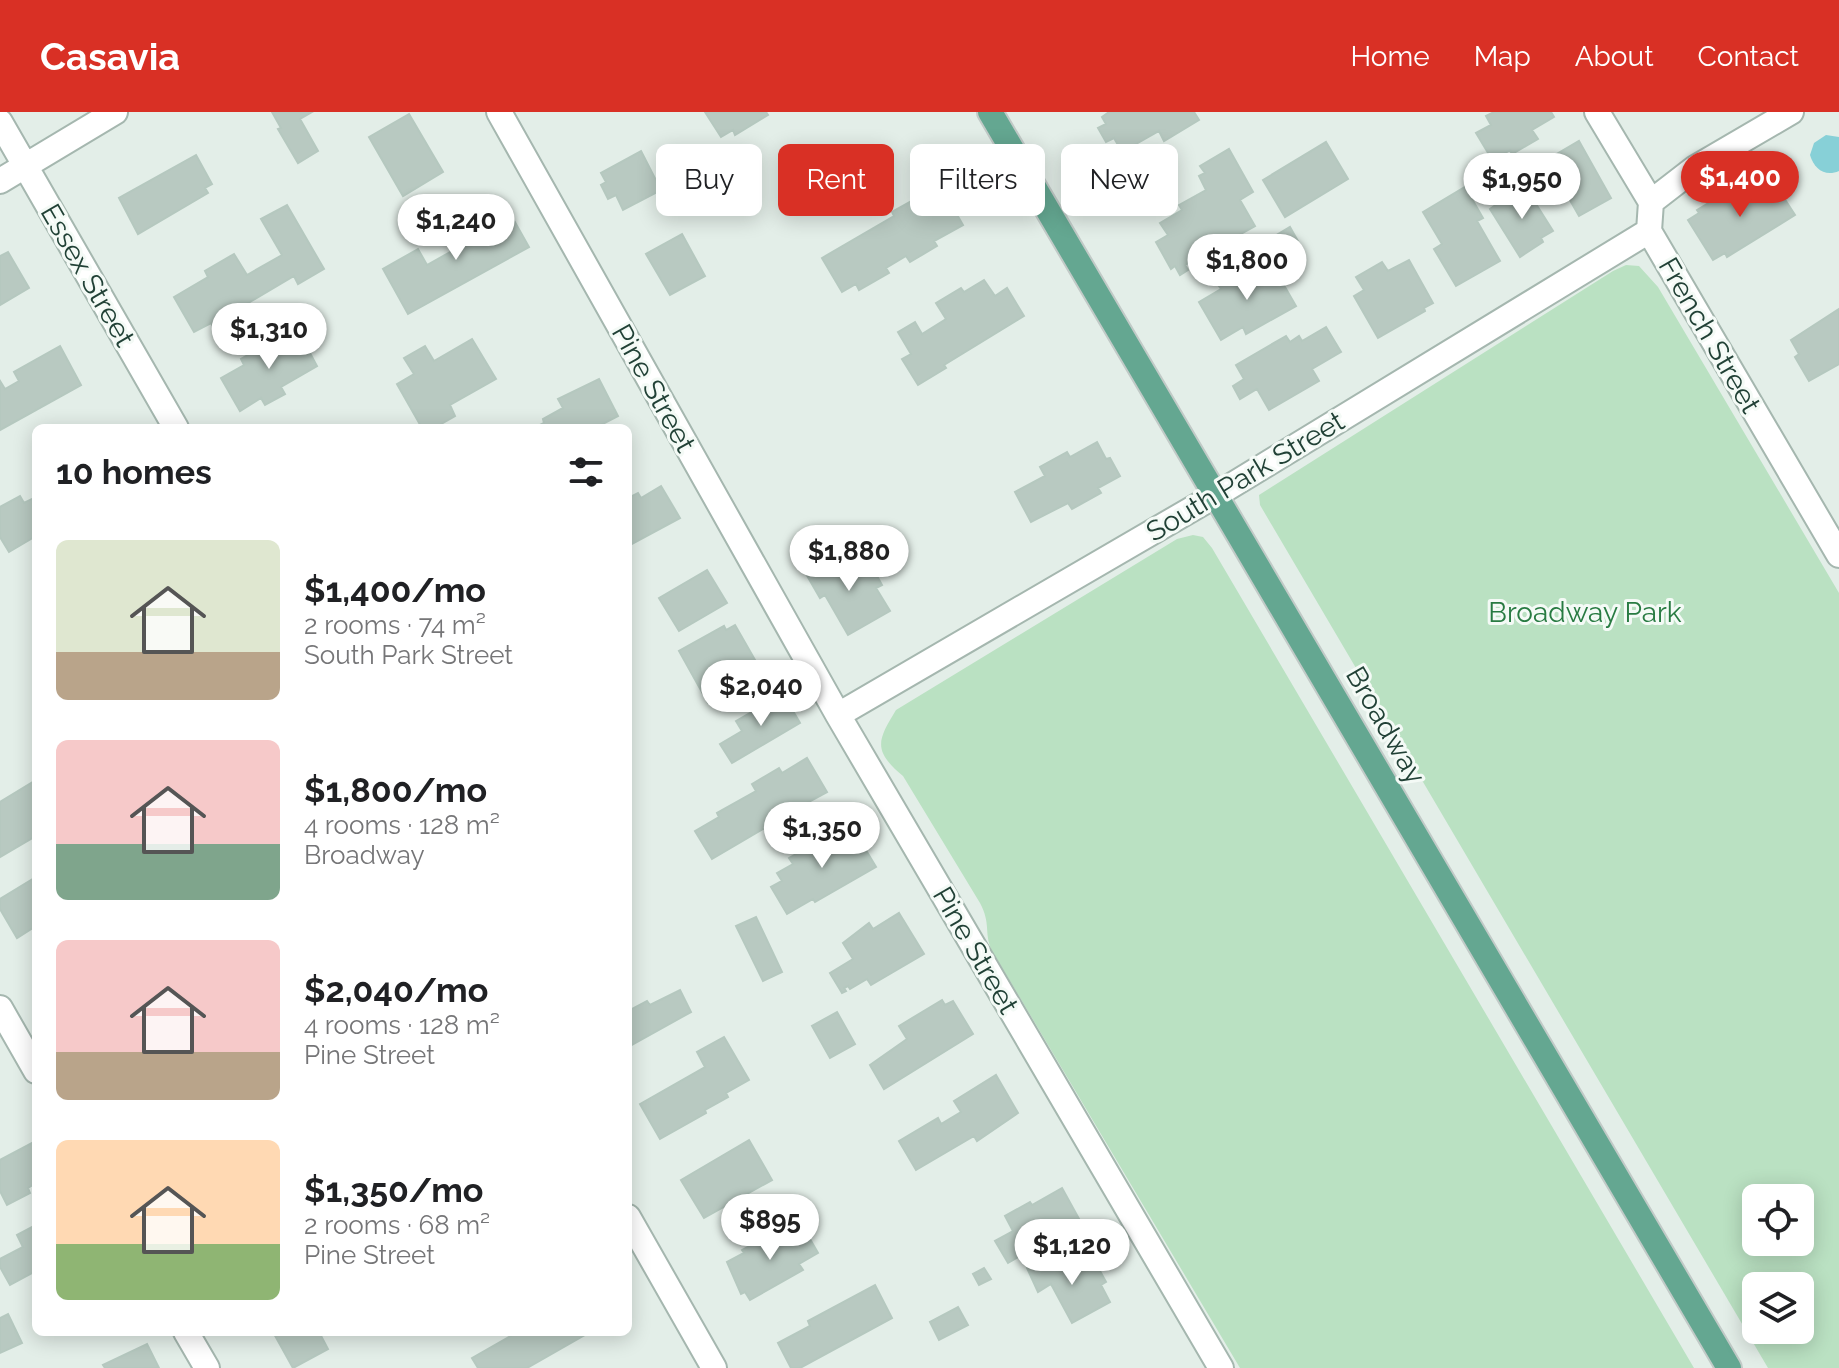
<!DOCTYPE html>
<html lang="en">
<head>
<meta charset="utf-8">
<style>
	:root { --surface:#fff; --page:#f6f6f6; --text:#202124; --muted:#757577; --accent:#d93025 }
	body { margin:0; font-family:Raleway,sans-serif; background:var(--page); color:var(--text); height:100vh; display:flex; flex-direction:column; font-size:30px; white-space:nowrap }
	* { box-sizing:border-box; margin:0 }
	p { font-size:26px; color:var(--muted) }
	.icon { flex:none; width:44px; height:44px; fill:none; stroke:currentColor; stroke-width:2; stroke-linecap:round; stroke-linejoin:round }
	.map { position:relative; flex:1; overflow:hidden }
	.details { position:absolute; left:32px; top:312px; width:600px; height:912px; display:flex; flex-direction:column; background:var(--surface); border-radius:12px; box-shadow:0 4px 20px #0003 }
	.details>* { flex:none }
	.banner { position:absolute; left:656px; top:32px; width:760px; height:72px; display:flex; gap:16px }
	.buttons { position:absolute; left:1742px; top:1072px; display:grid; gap:16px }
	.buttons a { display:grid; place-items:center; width:72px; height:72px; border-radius:12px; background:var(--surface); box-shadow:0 4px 20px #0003; font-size:40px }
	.price { position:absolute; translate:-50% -68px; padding:0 18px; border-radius:28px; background:#fff; color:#222; font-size:26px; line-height:52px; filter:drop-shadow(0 2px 4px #0008) }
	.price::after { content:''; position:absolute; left:50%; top:48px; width:24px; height:18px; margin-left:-12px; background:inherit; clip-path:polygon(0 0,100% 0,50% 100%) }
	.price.active { background:var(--accent); color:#fff }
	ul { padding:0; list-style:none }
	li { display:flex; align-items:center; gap:24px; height:200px; padding:0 24px }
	li span { display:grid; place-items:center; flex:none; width:224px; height:160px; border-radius:12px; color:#555 }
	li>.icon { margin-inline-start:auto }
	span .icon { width:96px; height:96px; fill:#fffc; stroke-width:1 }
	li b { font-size:34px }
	h2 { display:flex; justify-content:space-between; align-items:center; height:96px; padding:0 24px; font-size:34px }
	.chip { padding:0 28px; border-radius:12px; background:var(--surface); box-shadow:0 4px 20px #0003; font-size:28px; line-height:72px }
	.chip.active { background:var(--accent); color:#fff }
	header { display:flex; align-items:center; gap:48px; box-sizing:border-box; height:112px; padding:0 40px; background:var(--accent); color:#fff }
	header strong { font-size:38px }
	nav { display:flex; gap:44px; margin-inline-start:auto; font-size:28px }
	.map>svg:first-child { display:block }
	.green { fill:#bae1c2; fill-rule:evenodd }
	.water { fill:#87d0d7 }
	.building { fill:#b8c9c1; stroke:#b5c8bf; stroke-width:2 }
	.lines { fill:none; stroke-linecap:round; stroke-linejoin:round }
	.minor-casing { stroke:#a5b7af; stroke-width:28 }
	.major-casing { stroke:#c1cac7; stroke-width:28 }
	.minor { stroke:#fff; stroke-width:24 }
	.major { stroke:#64a791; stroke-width:24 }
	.labels { text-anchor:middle; stroke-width:6; stroke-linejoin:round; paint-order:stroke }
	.street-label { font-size:28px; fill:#214136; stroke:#f4faf6 }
	.park-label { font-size:28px; fill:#287b42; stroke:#f4faf6 }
</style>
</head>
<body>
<header>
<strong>Casavia</strong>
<nav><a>Home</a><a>Map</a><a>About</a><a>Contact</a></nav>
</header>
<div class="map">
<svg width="1839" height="1256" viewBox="0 0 1839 1256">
	<rect width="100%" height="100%" fill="#e3eee8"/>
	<!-- green -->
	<path class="green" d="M1626,153L1639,154L1658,175L1839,481V1256H1768L1260,393L1259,383L1613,159ZM1800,1086V1130H1756V1086ZM1800,1174V1218H1756V1174Z
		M1193,423L1203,425L1212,436L1694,1256H1240L991,837C984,820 991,812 980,791L903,664C873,639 877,629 896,598L1177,427Z"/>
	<!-- water -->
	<path class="water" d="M1826,23L1839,25V59C1825,65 1814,57 1810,43L1814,31Z"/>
	<!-- building -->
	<path class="building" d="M272,0H312L300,7L318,39L298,51L278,17L281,16Z
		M705,0H766L768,3L735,23L733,18L721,25Z
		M1109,0H1194L1199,8L1164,29L1159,19L1122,40L1114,26L1106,30L1098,16L1106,12L1102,5Z
		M1494,0H1551L1554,5L1532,18L1538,27L1512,42L1510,38L1493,49L1476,21L1491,13L1486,4Z
		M409,2L443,60L403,84L369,25Z
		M1579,29L1611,86L1579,104L1567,83L1555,90L1540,62L1548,57L1543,50Z
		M1326,30L1348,67L1285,105L1263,68Z
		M1229,37L1253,80L1240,88L1255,114L1235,125L1239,131L1212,146L1209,139L1185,153L1188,158L1180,163L1175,154L1171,157L1156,130L1168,123L1160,111L1182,98L1179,93L1206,78L1199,64L1205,61L1200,54Z
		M641,39L661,78L623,98L616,83L608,87L601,73L606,70L601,61Z
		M196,43L212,72L205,76L208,81L138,122L119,86Z
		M1773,69L1795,103L1727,145L1725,141L1713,148L1688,108L1699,101L1697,98L1740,72L1747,84Z
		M940,73L963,113L934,129L937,134L910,150L906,144L886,156L889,161L859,178L856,172L842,180L822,146L894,104L892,100Z
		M1524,73L1553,119L1541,126L1543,130L1520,145L1490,97Z
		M1465,75L1483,106L1477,109L1500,149L1456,174L1434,137L1442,132L1423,100Z
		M287,93L324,157L298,172L294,164L238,197L242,204L216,219L211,211L194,220L174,185L208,165L205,159L234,142L247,163L282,143L261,107Z
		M507,96L529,135L408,202L383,157L418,137L427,153L461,134L456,124Z
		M1290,115L1303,138L1270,156L1258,134Z
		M682,122L705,164L670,183L646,142Z
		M8,140L29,176L0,193V144Z
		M1409,148L1433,191L1424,196L1425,199L1378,226L1354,184L1364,178L1356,165L1382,150L1388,159Z
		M1265,153L1268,160L1274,156L1296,194L1246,222L1243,215L1221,228L1199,190L1221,177L1219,174L1246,158L1248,162Z
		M984,168L995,184L1007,176L1024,204L944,253L946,256L918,273L902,247L911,242L898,220L915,210L922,222L946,207L936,191L961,176L964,180Z
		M1839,197V252L1809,269L1795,245L1799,242L1791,228Z
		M1326,215L1341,240L1312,257L1319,269L1269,298L1257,277L1240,287L1233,274L1244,267L1236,253L1286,224L1290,230L1299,224L1302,229Z
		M290,219L297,231L303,228L317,254L281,275L285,282L265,293L261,286L240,299L221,266L244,253L241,247Z
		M472,227L496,267L450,293L455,304L434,316H422L397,272L414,262L404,246L425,234L434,249Z
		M60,234L81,273L0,318V269L5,277L19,269L14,260Z
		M599,267L618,304L595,316H534L544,311L543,307L563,296L558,287Z
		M1097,330L1106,347L1110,346L1120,364L1098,376L1101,381L1072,397L1068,391L1031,410L1015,380L1045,364L1040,355L1067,340L1070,345Z
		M661,374L680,406L628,434V386L638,381L641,386Z
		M20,384L24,391L36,385V424L9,440L0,425V395Z
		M837,441L852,467L872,455L882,473L876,476L890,499L848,523L825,483L820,486L805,460Z
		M707,458L727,491L679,519L659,486Z
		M735,513L759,555L752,560L754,565L708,591L679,539L724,514L726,518Z
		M783,582L800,611L732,651L720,632L742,619L736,609Z
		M807,646L827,680L801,694L805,701L779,716L775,710L712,747L695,719L719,705L717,701L756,679L752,672L779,656L782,661Z
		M36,668V724L0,745V690Z
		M852,715L876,755L815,790L813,787L787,802L771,775L782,769L777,761L793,752L789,746L817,730L820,734Z
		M36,765V814L17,826L0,797V787Z
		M899,801L924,842L871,873L867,867L850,877L848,874L844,876L846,879L842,881L830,861L853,847L843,831L869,811L873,817Z
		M756,805L782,860L763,869L736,814Z
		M680,878L691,900L628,935V899L647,889L650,893Z
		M942,888L945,893L953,889L973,922L884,977L870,953L907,927L899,914Z
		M837,900L855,932L830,946L812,914Z
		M724,925L749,968L726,981L728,985L705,998L706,1001L660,1027L640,992L705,955L697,940Z
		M996,963L1018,1001L977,1029L974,1024L916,1058L899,1029L938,1006L941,1012L961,1000L954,989Z
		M749,1028L772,1068L704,1106L681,1068Z
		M34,1030L36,1035V1071L28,1076L30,1081L7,1093L0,1079V1048Z
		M1062,1076L1083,1114L1028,1145L1025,1141L1008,1151L995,1129L1013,1119L1005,1104L1030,1090L1032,1093Z
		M36,1113V1159L10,1173L0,1155V1147L23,1135L17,1123Z
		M778,1118L783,1126L798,1118L799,1127L807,1122L818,1141L799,1152L803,1158L750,1188L745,1180L741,1182L727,1150L744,1141L742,1138Z
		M1062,1144L1073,1163L1095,1150L1106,1170L1101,1173L1110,1190L1072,1211L1051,1172L1038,1180L1027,1156L1037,1151L1039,1156Z
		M984,1156L991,1167L979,1173L973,1162Z
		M875,1173L892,1206L800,1256H791L778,1231L810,1214L808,1209Z
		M958,1195L968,1213L939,1228L930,1210Z
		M8,1202L22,1231L0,1241V1206Z
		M273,1220H319L328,1237L293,1256Z
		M518,1220H590L527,1256H478L472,1246Z
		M147,1232L159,1256H105L103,1253Z"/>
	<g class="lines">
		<!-- minor casing -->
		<g class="minor-casing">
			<path id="minor" d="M499,0L838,603L1221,1256
				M1597,0L1651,90L1649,119L1839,443
				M0,10L176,316
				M0,69L115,0
				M1651,90L1695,56L1791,0
				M838,603L1216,383L1649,119
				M0,896L36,959
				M628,1105L714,1256
				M186,1220L207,1256"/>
		</g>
		<!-- major casing -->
		<g class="major-casing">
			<path id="major" d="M990,0L1729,1256"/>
		</g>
		<!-- minor -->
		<use href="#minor" class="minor"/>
		<!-- major -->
		<use href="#major" class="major"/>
	</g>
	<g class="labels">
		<!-- street labels -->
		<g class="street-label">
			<text transform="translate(88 163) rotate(60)" y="10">Essex Street</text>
			<text transform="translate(1710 223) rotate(60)" y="10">French Street</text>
			<text transform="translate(654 276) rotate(61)" y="10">Pine Street</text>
			<text transform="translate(1245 364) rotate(-31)" y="10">South Park Street</text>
			<text transform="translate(1386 613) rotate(60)" y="10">Broadway</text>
			<text transform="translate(976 838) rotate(60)" y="10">Pine Street</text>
		</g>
		<!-- park labels -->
		<g class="park-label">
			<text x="1585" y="510">Broadway Park</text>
		</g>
	</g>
</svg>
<div class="buttons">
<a><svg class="icon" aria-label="locate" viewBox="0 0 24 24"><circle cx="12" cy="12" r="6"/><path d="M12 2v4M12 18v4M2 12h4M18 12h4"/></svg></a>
<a><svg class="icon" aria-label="layers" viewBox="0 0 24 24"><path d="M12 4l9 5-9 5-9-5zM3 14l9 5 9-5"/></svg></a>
</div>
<b class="price active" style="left:1740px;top:107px">$1,400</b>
<b class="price" style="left:1522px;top:109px">$1,950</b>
<b class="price" style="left:456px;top:150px">$1,240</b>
<b class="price" style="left:1247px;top:190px">$1,800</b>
<b class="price" style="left:269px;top:259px">$1,310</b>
<b class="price" style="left:849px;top:481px">$1,880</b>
<b class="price" style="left:761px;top:616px">$2,040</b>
<b class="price" style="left:822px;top:758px">$1,350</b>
<b class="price" style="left:770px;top:1150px">$895</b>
<b class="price" style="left:1072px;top:1175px">$1,120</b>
<div class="banner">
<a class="chip">Buy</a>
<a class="chip active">Rent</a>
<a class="chip">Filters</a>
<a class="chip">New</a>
</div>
<section class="details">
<h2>10 homes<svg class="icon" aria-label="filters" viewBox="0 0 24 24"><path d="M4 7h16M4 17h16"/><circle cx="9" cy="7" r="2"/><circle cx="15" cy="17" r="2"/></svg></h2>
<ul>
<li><span style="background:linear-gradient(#dfe7d0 70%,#b9a48a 0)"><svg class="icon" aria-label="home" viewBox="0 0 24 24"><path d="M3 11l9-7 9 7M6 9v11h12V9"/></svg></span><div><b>$1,400/mo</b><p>2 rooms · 74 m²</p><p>South Park Street</p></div></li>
<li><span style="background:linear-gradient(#f6c9c9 65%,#7fa58c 0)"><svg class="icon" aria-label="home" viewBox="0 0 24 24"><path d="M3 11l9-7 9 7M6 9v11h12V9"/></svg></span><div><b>$1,800/mo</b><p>4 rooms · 128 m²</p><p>Broadway</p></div></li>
<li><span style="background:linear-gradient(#f6c9c9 70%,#b9a48a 0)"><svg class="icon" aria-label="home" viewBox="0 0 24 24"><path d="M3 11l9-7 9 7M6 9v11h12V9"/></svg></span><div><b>$2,040/mo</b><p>4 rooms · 128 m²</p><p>Pine Street</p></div></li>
<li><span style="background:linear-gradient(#ffd9b3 65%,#8fb573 0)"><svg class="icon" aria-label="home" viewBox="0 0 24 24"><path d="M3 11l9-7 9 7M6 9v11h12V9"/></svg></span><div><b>$1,350/mo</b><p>2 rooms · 68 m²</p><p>Pine Street</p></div></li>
</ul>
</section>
</div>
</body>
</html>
